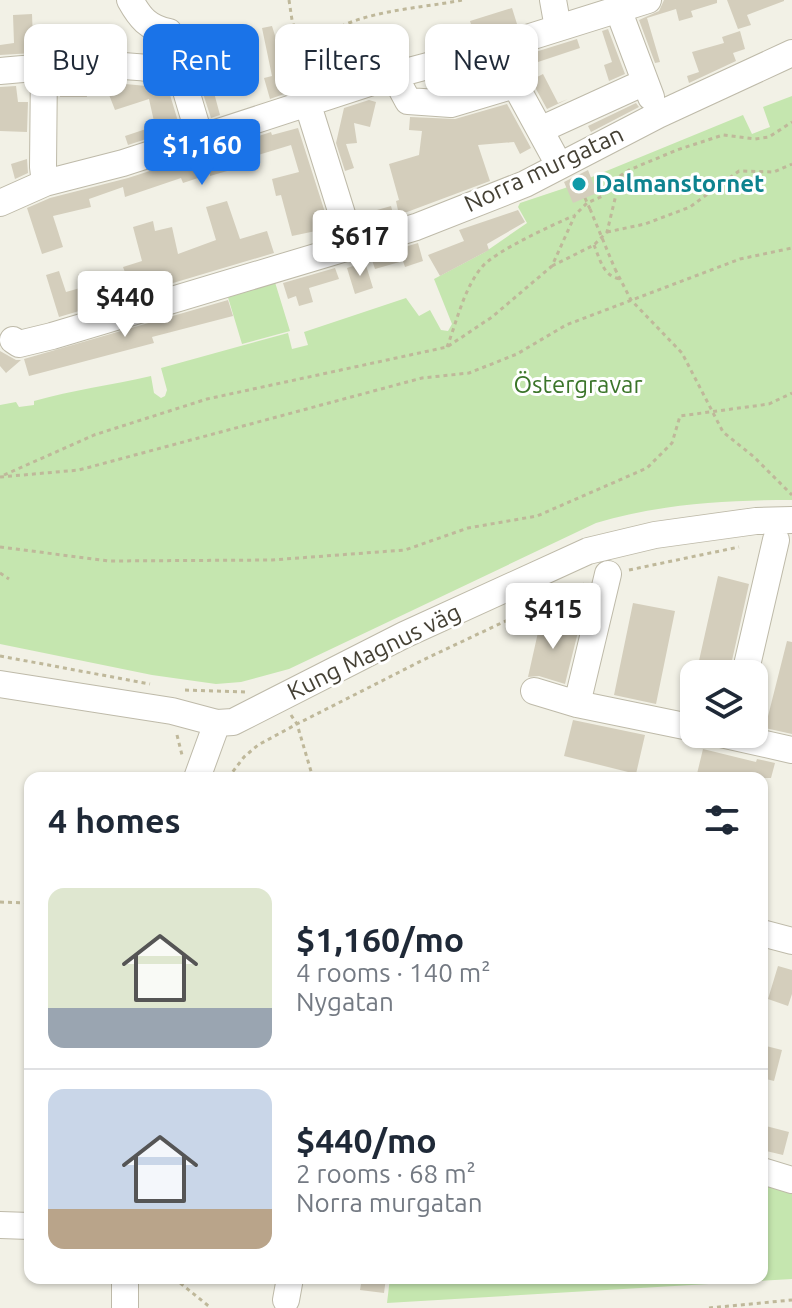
<!DOCTYPE html>
<html lang="en">
<head>
<meta charset="utf-8">
<style>
	:root { --surface:#fff; --page:#f2f2f3; --text:#1f2937; --muted:#747a83; --line:#e0e1e3; --accent:#1a73e8 }
	body { margin:0; font-family:Ubuntu,sans-serif; background:var(--page); color:var(--text); height:100vh; display:flex; flex-direction:column; font-size:30px; white-space:nowrap }
	* { box-sizing:border-box; margin:0 }
	p { font-size:26px; color:var(--muted) }
	.icon { flex:none; width:44px; height:44px; fill:none; stroke:currentColor; stroke-width:2; stroke-linecap:round; stroke-linejoin:round }
	.map { position:relative; flex:1; overflow:hidden }
	.drawer { position:absolute; left:24px; top:772px; width:744px; height:512px; display:flex; flex-direction:column; background:var(--surface); border-radius:16px; box-shadow:0 2px 6px #0004 }
	.drawer>* { flex:none }
	.top-card { position:absolute; left:24px; top:24px; width:744px; height:72px; display:flex; gap:16px }
	.buttons { position:absolute; left:680px; top:660px; display:grid; gap:16px }
	.buttons a { display:grid; place-items:center; width:88px; height:88px; border-radius:16px; background:var(--surface); box-shadow:0 2px 6px #0004; font-size:40px }
	.price { position:absolute; translate:-50% -68px; padding:0 18px; border-radius:8px; background:#fff; color:#222; font-size:26px; line-height:52px; filter:drop-shadow(0 2px 4px #0008) }
	.price::after { content:''; position:absolute; left:50%; top:48px; width:24px; height:18px; margin-left:-12px; background:inherit; clip-path:polygon(0 0,100% 0,50% 100%) }
	.price.current { background:var(--accent); color:#fff }
	ul { padding:0; list-style:none }
	li { display:flex; align-items:center; gap:24px; height:200px; padding:0 24px }
	li+li { border-top:2px solid var(--line) }
	li span { display:grid; place-items:center; flex:none; width:224px; height:160px; border-radius:16px; color:#555 }
	li>.icon { margin-inline-start:auto }
	span .icon { width:96px; height:96px; fill:#fffc; stroke-width:1 }
	li b { font-size:34px }
	h2 { display:flex; justify-content:space-between; align-items:center; height:96px; padding:0 24px; font-size:34px }
	.tag { padding:0 28px; border-radius:16px; background:var(--surface); box-shadow:0 2px 6px #0004; font-size:28px; line-height:72px }
	.tag.current { background:var(--accent); color:#fff }
	.map>svg:first-child { display:block }
	.green { fill:#c5e6af }
	.building { fill:#d4cebc }
	.lines { fill:none; stroke-linecap:round; stroke-linejoin:round }
	.minor-casing { stroke:#bebaa9; stroke-width:28 }
	.path { stroke:#bfb89a; stroke-width:3; stroke-dasharray:4 4; stroke-linecap:butt }
	.minor { stroke:#fff; stroke-width:26 }
	.path-bridge { stroke:#bfb89a; stroke-width:3; stroke-dasharray:4 4; stroke-linecap:butt }
	.culture-dot { fill:#0f9aa8; stroke:#fff; stroke-width:3 }
	.labels { text-anchor:middle; stroke-width:6; stroke-linejoin:round; paint-order:stroke }
	.street-label { font-size:24px; fill:#454135; stroke:#fff }
	.culture-label { font-size:24px; font-weight:bold; fill:#0d838f; stroke:#fff; text-anchor:start }
	.park-label { font-size:24px; fill:#3b752a; stroke:#fff }
</style>
</head>
<body>
<div class="map">
<svg width="792" height="1308" viewBox="0 0 792 1308">
	<rect width="100%" height="100%" fill="#f2f1e6"/>
	<!-- green -->
	<path class="green" d="M792,96V500C726,500 660,504 596,523L289,669L241,682L216,684L152,675L0,644V405L16,402L19,407L34,405V401C72,390 112,385 151,376L154,393L161,398L165,396L167,390L161,368L288,333L292,349L308,345L304,332L406,298L419,316L430,310L441,330L448,331L452,324L434,279L485,252L527,223L518,207L520,203L565,188L743,115L752,134L770,127L763,107Z
		M274,279L290,331L242,344L227,294Z
		M762,1178L792,1184V1279L387,1303L390,1278H762Z"/>
	<!-- building -->
	<path class="building" d="M664,0H717V3L691,11L693,17L679,21L676,9L647,18L660,62L655,63L639,20L659,11Z
		M727,0H784V1L747,15L751,25L738,29Z
		M512,8L517,24L475,37L470,21Z
		M32,14L33,40L81,34L83,50L0,55V45L14,43L13,15Z
		M272,26L278,45L295,42L298,60L283,63L290,92L270,99L264,78L272,76L262,28Z
		M608,29L625,74L609,81L604,65L612,62L602,31Z
		M740,31L745,49L733,53L736,61L689,83L687,76L699,72L692,52L724,43L722,37Z
		M577,39L580,48L535,63L532,53Z
		M212,60L221,86L213,89L220,115L211,118L194,66Z
		M487,67L492,75L470,82L467,72Z
		M543,74L558,103L568,99L547,109L531,80Z
		M86,82L87,97H60V83Z
		M104,82L168,88L180,128L128,145L125,136L155,126L149,99L115,110Z
		M16,86L18,102H28L27,132L0,131V87Z
		M369,100L376,102L370,127L354,123L357,143L346,144L354,168L345,171L336,143L344,108Z
		M636,103L639,107L591,132L588,126Z
		M507,104L531,148L520,154L514,142L478,145L490,181L399,215L396,201L399,200L389,164L419,155L422,131L409,130L410,117L455,119Z
		M298,128L330,228L292,236L281,195L276,196L272,179L299,172L291,145L232,163L234,169L210,176V174L183,183L181,178L125,197L123,187L89,199L91,207L53,216L63,247L42,254L27,208L50,198L128,178L271,132L272,135Z
		M27,159L28,173L15,179L11,164Z
		M588,170L597,193L573,203L564,182Z
		M227,201L240,239L267,231L274,253L59,317L46,275L59,271L66,292L126,275L123,267L142,261L133,227L153,221L155,231L172,227L178,254L216,240L206,207Z
		M391,206L394,217L373,223L370,212Z
		M518,210L525,222L487,244L489,250L440,276L428,255L464,241L459,230Z
		M418,243L423,261L405,267L403,261L375,269L371,257Z
		M365,262L373,288L355,294L347,268Z
		M335,268L339,279L309,288L313,302L299,306L296,296L288,299L283,283Z
		M228,300L233,316L152,337L154,343L29,376L24,359Z
		M0,351L16,360H21L6,373L0,366Z
		M718,576L749,584L729,674H696Z
		M633,603L675,611L656,704L614,695Z
		M541,619L579,628L565,684L539,676L528,677Z
		M787,641L792,642V734L765,728Z
		M573,720L645,735L636,774L564,756Z
		M703,749L756,762L757,759L775,763L771,778H696Z
		M778,966L792,970V994L788,1006L768,999Z
		M762,1045L782,1050L774,1081L762,1078Z
		M762,1125L789,1132L783,1155L762,1150Z
		M362,1278H386L384,1293L360,1290Z"/>
	<g class="lines">
		<!-- minor casing -->
		<g class="minor-casing">
			<path id="minor" d="M130,0C140,18 148,28 169,32
				M553,0L558,28
				M618,9L651,97
				M495,48L559,165
				M44,67L43,167L45,183
				M0,71C59,66 122,60 181,74L200,138
				M394,75L408,101L451,104L515,85
				M308,105L352,246
				M542,129L645,82
				M0,203L45,183L123,163L394,75L495,48L648,0
				M13,340L19,344L52,336L416,227L525,184L658,115L792,53
				M745,674L776,540
				M0,684L172,711L217,723L233,722L404,635L588,551L655,535L756,521L792,520
				M534,691L577,704L694,728
				M577,704L608,574
				M721,734L792,750
				M197,778L217,723
				M762,933L792,941
				M762,1171L792,1180
				M0,1225L30,1226
				M286,1300L290,1278
				M125,1308V1278"/>
		</g>
		<!-- path -->
		<path class="path" d="M289,0L292,20L304,59
			M303,81C304,73 302,63 306,56C333,10 416,10 462,0
			M585,198L590,209
			M607,232L645,224L690,207L739,171L774,172L792,164
			M594,245C600,259 603,277 621,279
			M552,266L594,245L607,232L620,178
			M615,269L631,300L682,353L723,432L754,457L792,495
			M447,347C457,321 464,288 482,267C495,251 553,225 573,216
			M4,475L94,435L207,399L447,347L492,317L552,266L575,215L587,203L603,196L620,176L629,170L677,150L723,135L755,139L769,137L792,122
			M0,477L79,470L422,378L469,373L517,354L566,325L740,259L792,248
			M0,547L109,561L272,560L405,550L468,528L537,516L647,468L672,443L680,416L769,404L792,393
			M629,570L739,547
			M0,573L9,579
			M0,656L150,684
			M185,690L245,692
			M291,715L297,724L313,778
			M177,735L182,755
			M228,778L244,757L258,745L297,724L423,660L584,584
			M0,902L30,903
			M174,1278L211,1308
			M709,1308L792,1300"/>
		<!-- minor -->
		<use href="#minor" class="minor"/>
		<!-- path-bridge -->
		<path class="path-bridge" d="M590,209L615,269"/>
	</g>
	<!-- markers -->
	<circle class="culture-dot" cx="579" cy="184" r="8"/>
	<g class="labels">
		<!-- street labels -->
		<g class="street-label">
			<text transform="translate(544 169) rotate(-25)" y="8">Norra murgatan</text>
			<text transform="translate(374 652) rotate(-26)" y="8">Kung Magnus väg</text>
		</g>
		<!-- culture labels -->
		<g class="culture-label">
			<text x="595" y="192">Dalmanstornet</text>
		</g>
		<!-- park labels -->
		<g class="park-label">
			<text x="578" y="393">Östergravar</text>
		</g>
	</g>
</svg>
<div class="buttons">
<a><svg class="icon" aria-label="layers" viewBox="0 0 24 24"><path d="M12 4l9 5-9 5-9-5zM3 14l9 5 9-5"/></svg></a>
</div>
<b class="price current" style="left:202px;top:187px">$1,160</b>
<b class="price" style="left:360px;top:278px">$617</b>
<b class="price" style="left:125px;top:339px">$440</b>
<b class="price" style="left:553px;top:651px">$415</b>
<div class="top-card">
<a class="tag">Buy</a>
<a class="tag current">Rent</a>
<a class="tag">Filters</a>
<a class="tag">New</a>
</div>
<section class="drawer">
<h2>4 homes<svg class="icon" aria-label="filters" viewBox="0 0 24 24"><path d="M4 7h16M4 17h16"/><circle cx="9" cy="7" r="2"/><circle cx="15" cy="17" r="2"/></svg></h2>
<ul>
<li><span style="background:linear-gradient(#dfe7d0 75%,#9aa5b1 0)"><svg class="icon" aria-label="home" viewBox="0 0 24 24"><path d="M3 11l9-7 9 7M6 9v11h12V9"/></svg></span><div><b>$1,160/mo</b><p>4 rooms · 140 m²</p><p>Nygatan</p></div></li>
<li><span style="background:linear-gradient(#c9d6e8 75%,#b9a48a 0)"><svg class="icon" aria-label="home" viewBox="0 0 24 24"><path d="M3 11l9-7 9 7M6 9v11h12V9"/></svg></span><div><b>$440/mo</b><p>2 rooms · 68 m²</p><p>Norra murgatan</p></div></li>
</ul>
</section>
</div>
</body>
</html>
